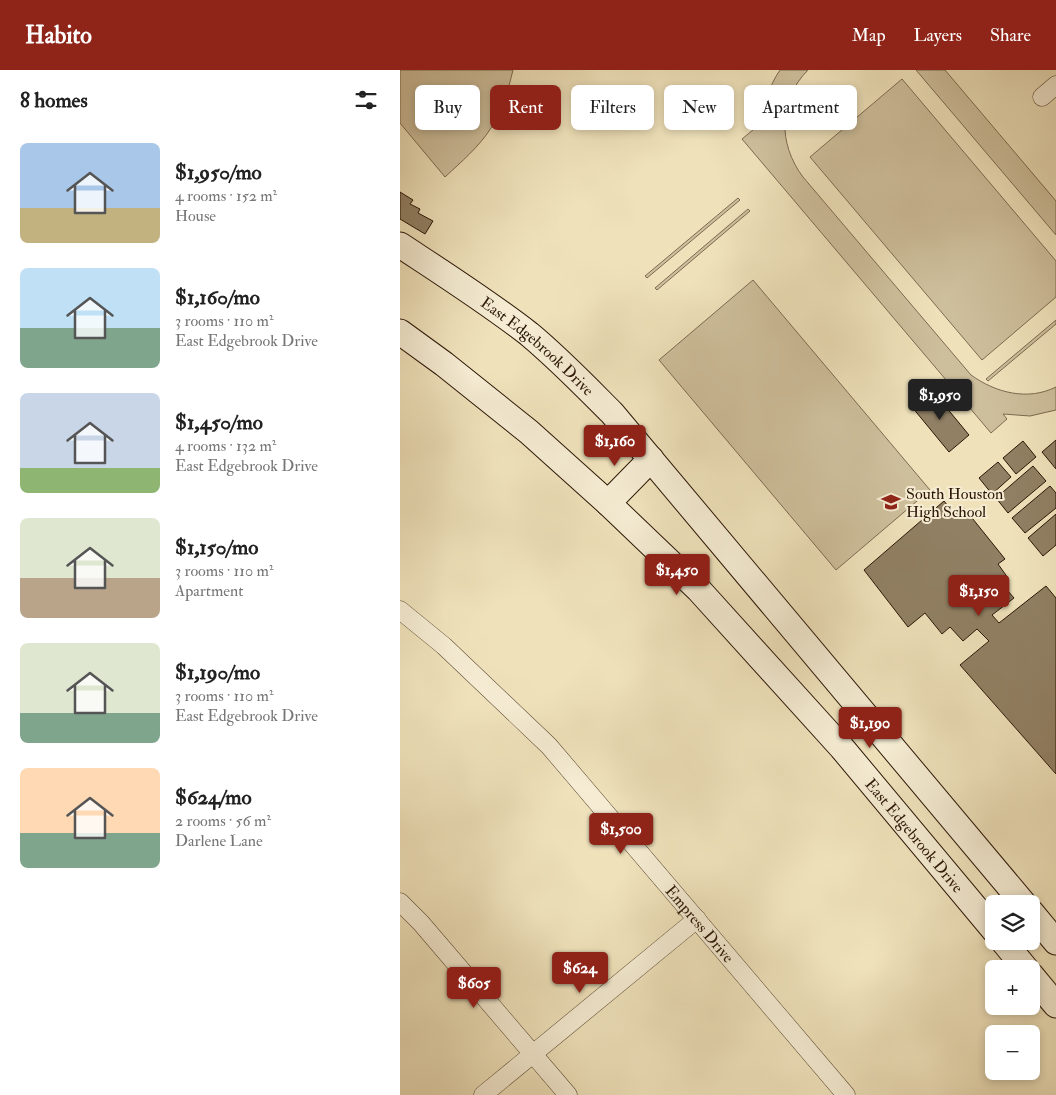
<!DOCTYPE html>
<html lang="en">
<head>
<meta charset="utf-8">
<style>
	:root { --surface:#fff; --page:#f2f2f2; --text:#222; --muted:#767676; --accent:#8f2418 }
	body { margin:0; font-family:"IM FELL Double Pica",serif; background:var(--page); color:var(--text); height:100vh; display:flex; flex-direction:column; font-size:19px; white-space:nowrap }
	* { box-sizing:border-box; margin:0 }
	p { font-size:16px; color:var(--muted) }
	.icon { flex:none; width:28px; height:28px; fill:none; stroke:currentColor; stroke-width:2; stroke-linecap:round; stroke-linejoin:round }
	.map { position:relative; flex:1; overflow:hidden }
	.drawer { display:flex; flex-direction:column; background:var(--surface); width:400px }
	.drawer>* { flex:none }
	.top-card { position:absolute; left:15px; top:15px; width:475px; height:45px; display:flex; gap:10px }
	.tools { position:absolute; left:585px; top:825px; display:grid; gap:10px }
	.tools a { display:grid; place-items:center; width:55px; height:55px; border-radius:8px; background:var(--surface); box-shadow:0 2px 8px #0003; font-size:25px }
	.price { position:absolute; translate:-50% -42px; padding:0 11px; border-radius:5px; background:var(--accent); color:#fff; font-size:16px; line-height:32px; filter:drop-shadow(0 1px 2px #0008) }
	.price::after { content:''; position:absolute; left:50%; top:30px; width:15px; height:11px; margin-left:-8px; background:inherit; clip-path:polygon(0 0,100% 0,50% 100%) }
	.price.on { background:#222; color:#fff }
	ul { padding:0; list-style:none }
	li { display:flex; align-items:center; gap:15px; height:125px; padding:0 20px }
	li span { display:grid; place-items:center; flex:none; width:140px; height:100px; border-radius:8px; color:#555 }
	li>.icon { margin-inline-start:auto }
	span .icon { width:60px; height:60px; fill:#fffc; stroke-width:1 }
	li b { font-size:21px }
	h2 { display:flex; justify-content:space-between; align-items:center; height:60px; padding:0 20px; font-size:21px }
	.chip { padding:0 18px; border-radius:8px; background:var(--surface); box-shadow:0 2px 8px #0003; font-size:18px; line-height:45px }
	.chip.on { background:var(--accent); color:#fff }
	header { display:flex; align-items:center; gap:30px; box-sizing:border-box; height:70px; padding:0 25px; background:var(--accent); color:#fff }
	header strong { font-size:24px }
	nav { display:flex; gap:28px; margin-inline-start:auto; font-size:18px }
	main { display:flex; flex:1; min-height:0 }
	.map>svg:first-child { display:block }
	.green { fill:#cebf9c; stroke:#7c6a51 }
	.building { fill:#918064; stroke:#2b1606 }
	.lines { fill:none; stroke-linecap:round; stroke-linejoin:round }
	.minor-casing { stroke:#5c4933; stroke-width:19 }
	.secondary-casing { stroke:#2b1606; stroke-width:27 }
	.minor { stroke:#f5ecd3; stroke-width:18 }
	.secondary { stroke:#f5ecd3; stroke-width:25 }
	.labels { text-anchor:middle; stroke-width:4; stroke-linejoin:round; paint-order:stroke }
	.street-label { font-size:16px; fill:#2b1606; stroke:#f5ecd3 }
	.poi-label { font-size:16px; fill:#2b1606; stroke:#f5ecd3; text-anchor:start }
</style>
</head>
<body>
<header>
<strong>Habito</strong>
<nav><a>Map</a><a>Layers</a><a>Share</a></nav>
</header>
<main>
<section class="drawer">
<h2>8 homes<svg class="icon" aria-label="filters" viewBox="0 0 24 24"><path d="M4 7h16M4 17h16"/><circle cx="9" cy="7" r="2"/><circle cx="15" cy="17" r="2"/></svg></h2>
<ul>
<li><span style="background:linear-gradient(#a9c7e8 65%,#c2b280 0)"><svg class="icon" aria-label="home" viewBox="0 0 24 24"><path d="M3 11l9-7 9 7M6 9v11h12V9"/></svg></span><div><b>$1,950/mo</b><p>4 rooms · 152 m²</p><p>House</p></div></li>
<li><span style="background:linear-gradient(#bfe0f5 60%,#7fa58c 0)"><svg class="icon" aria-label="home" viewBox="0 0 24 24"><path d="M3 11l9-7 9 7M6 9v11h12V9"/></svg></span><div><b>$1,160/mo</b><p>3 rooms · 110 m²</p><p>East Edgebrook Drive</p></div></li>
<li><span style="background:linear-gradient(#c9d6e8 75%,#8fb573 0)"><svg class="icon" aria-label="home" viewBox="0 0 24 24"><path d="M3 11l9-7 9 7M6 9v11h12V9"/></svg></span><div><b>$1,450/mo</b><p>4 rooms · 132 m²</p><p>East Edgebrook Drive</p></div></li>
<li><span style="background:linear-gradient(#dfe7d0 60%,#b9a48a 0)"><svg class="icon" aria-label="home" viewBox="0 0 24 24"><path d="M3 11l9-7 9 7M6 9v11h12V9"/></svg></span><div><b>$1,150/mo</b><p>3 rooms · 110 m²</p><p>Apartment</p></div></li>
<li><span style="background:linear-gradient(#dfe7d0 70%,#7fa58c 0)"><svg class="icon" aria-label="home" viewBox="0 0 24 24"><path d="M3 11l9-7 9 7M6 9v11h12V9"/></svg></span><div><b>$1,190/mo</b><p>3 rooms · 110 m²</p><p>East Edgebrook Drive</p></div></li>
<li><span style="background:linear-gradient(#ffd9b3 65%,#7fa58c 0)"><svg class="icon" aria-label="home" viewBox="0 0 24 24"><path d="M3 11l9-7 9 7M6 9v11h12V9"/></svg></span><div><b>$624/mo</b><p>2 rooms · 56 m²</p><p>Darlene Lane</p></div></li>
</ul>
</section>
<div class="map">
<svg width="656" height="1025" viewBox="0 0 656 1025">
	<rect width="100%" height="100%" fill="#efe2bb"/>
	<filter id="stains"><feTurbulence type="fractalNoise" baseFrequency=".004" numOctaves="4"/><feColorMatrix values="0 0 0 0 .2 0 0 0 0 .09 0 0 0 0 .02 0 0 0 .5 -.17"/></filter>
	<radialGradient id="worn" r=".72"><stop offset=".6" stop-color="#630" stop-opacity="0"/><stop offset="1" stop-color="#630" stop-opacity=".3"/></radialGradient>
	<!-- green -->
	<path class="green" d="M0,0H113C108,20 103,41 91,58C79,77 61,92 45,107L0,53Z
		M380,0H408C378,30 378,74 403,107L571,305C596,323 628,331 656,317V340L630,346L603,344L607,349L591,363L342,69L359,55L363,59C363,38 368,17 380,0Z
		M516,0H545L656,131V165Z
		M502,9L656,191V227L582,290L410,87Z
		M338,128L340,130L247,208L245,206Z
		M348,139L350,141L257,220L255,218Z
		M353,210L530,420L436,500L259,290Z
		M656,250V254L588,311L586,309Z"/>
	<!-- building -->
	<path class="building" d="M0,122L13,130L10,134L20,139L18,143L33,151L25,164L0,149Z
		M532,320L569,365L549,382L512,337Z
		M656,370V399L642,382Z
		M623,371L636,387L616,404L603,388Z
		M598,392L611,407L592,424L579,408Z
		M633,396L646,411L608,443L596,428Z
		M650,416L656,423V438L625,463L612,448Z
		M544,431L555,445L564,438L605,489L598,494L608,508L601,513L614,528L592,545L599,553L646,516L656,528V704L560,595L589,571L577,559L563,571L550,557L542,564L525,543L508,557L464,500Z
		M656,444V475L643,486L628,468Z"/>
	<g class="lines">
		<!-- minor casing -->
		<g class="minor-casing">
			<g id="minor">
				<path d="M642,27L656,15"/>
				<path id="s1" d="M0,540L44,576L149,676L446,1025"/>
				<path d="M0,832L21,853L168,1025"/>
				<path d="M83,1025L297,849"/>
			</g>
		</g>
		<!-- secondary casing -->
		<g class="secondary-casing">
			<g id="secondary">
				<path id="s2" d="M0,175C44,204 88,232 129,264C158,288 185,316 212,343L624,834"/>
				<path id="s3" d="M0,262L44,294L129,362L208,433L299,520L442,678L594,860"/>
				<path d="M208,433L251,389"/>
				<path d="M631,842L656,872"/>
				<path d="M603,871L626,899"/>
				<path d="M631,905L656,935"/>
			</g>
		</g>
		<!-- minor -->
		<use href="#minor" class="minor"/>
		<!-- secondary -->
		<use href="#secondary" class="secondary"/>
	</g>
	<!-- icons -->
	<defs>
		<g id="school-bare" transform="scale(1.5)"><path d="M0-5L7-2L0 1L-7-2ZM-4 1L0 2.5L4 1V4Q0 6-4 4Z" fill="#8f2418" stroke="#f5ecd3" stroke-width="2.5" paint-order="stroke"/></g>
	</defs>
	<g fill-rule="evenodd">
		<use href="#school-bare" x="491" y="432"/>
	</g>
	<g class="labels">
		<!-- street labels -->
		<g class="street-label">
			<text dy="6" stroke="none"><textPath href="#s2" startOffset="171">East Edgebrook Drive</textPath></text>
			<text dy="6" stroke="none"><textPath href="#s3" startOffset="722">East Edgebrook Drive</textPath></text>
			<text dy="6" stroke="none"><textPath href="#s1" startOffset="435">Empress Drive</textPath></text>
		</g>
		<!-- poi labels -->
		<g class="poi-label">
			<text x="506" y="429">South Houston<tspan x="506" dy="18">High School</tspan></text>
		</g>
	</g>
	<rect width="100%" height="100%" filter="url(#stains)"/>
	<rect width="100%" height="100%" fill="url(#worn)"/>
</svg>
<div class="tools">
<a><svg class="icon" aria-label="layers" viewBox="0 0 24 24"><path d="M12 4l9 5-9 5-9-5zM3 14l9 5 9-5"/></svg></a>
<a>+</a>
<a>−</a>
</div>
<b class="price on" style="left:540px;top:351px">$1,950</b>
<b class="price" style="left:215px;top:397px">$1,160</b>
<b class="price" style="left:277px;top:526px">$1,450</b>
<b class="price" style="left:579px;top:547px">$1,150</b>
<b class="price" style="left:470px;top:679px">$1,190</b>
<b class="price" style="left:221px;top:785px">$1,500</b>
<b class="price" style="left:180px;top:924px">$624</b>
<b class="price" style="left:74px;top:939px">$605</b>
<div class="top-card">
<a class="chip">Buy</a>
<a class="chip on">Rent</a>
<a class="chip">Filters</a>
<a class="chip">New</a>
<a class="chip">Apartment</a>
</div>
</div>
</main>
</body>
</html>
